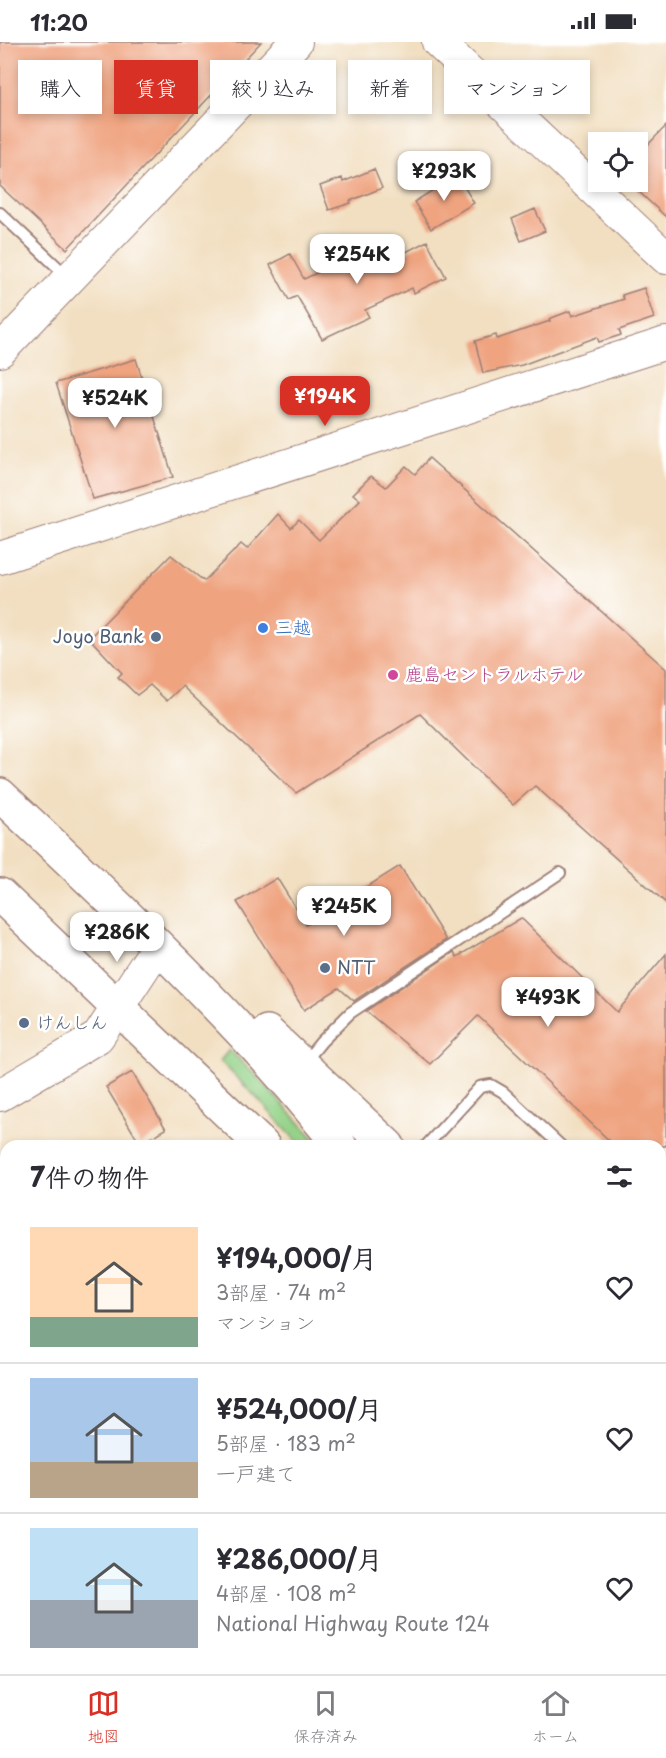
<!DOCTYPE html>
<html lang="ja">
<head>
<meta charset="utf-8">
<style>
	:root { --surface:#fff; --page:#f2f2f3; --text:#2b2b33; --muted:#7c7c81; --line:#e1e1e2; --accent:#d93025 }
	body { margin:0; font-family:"Playpen Sans","Klee One",sans-serif; background:var(--page); color:var(--text); height:100vh; display:flex; flex-direction:column; font-size:22px; white-space:nowrap }
	* { box-sizing:border-box; margin:0 }
	p { font-size:20px; color:var(--muted) }
	.icon { flex:none; width:33px; height:33px; fill:none; stroke:currentColor; stroke-width:2; stroke-linecap:round; stroke-linejoin:round }
	.map { position:relative; flex:1; overflow:hidden }
	.panel { position:absolute; left:0px; top:1098px; width:666px; height:534px; display:flex; flex-direction:column; background:var(--surface); border-radius:18px 18px 0 0; box-shadow:0 3px 9px #0003 }
	.panel>* { flex:none }
	.banner { position:absolute; left:18px; top:18px; width:630px; height:54px; display:flex; gap:12px }
	.buttons { position:absolute; left:588px; top:90px; display:grid; gap:12px }
	.buttons a { display:grid; place-items:center; width:60px; height:60px; border-radius:0px; background:var(--surface); box-shadow:0 3px 9px #0003; font-size:30px }
	.price { position:absolute; translate:-50% -51px; padding:0 14px; border-radius:12px; background:#fff; color:#222; font-size:20px; line-height:39px; filter:drop-shadow(0 2px 3px #0008) }
	.price::after { content:''; position:absolute; left:50%; top:36px; width:18px; height:14px; margin-left:-9px; background:inherit; clip-path:polygon(0 0,100% 0,50% 100%) }
	.price.active { background:var(--accent); color:#fff }
	ul { padding:0; list-style:none }
	li { display:flex; align-items:center; gap:18px; height:150px; padding:0 30px }
	li+li { border-top:2px solid var(--line) }
	li span { display:grid; place-items:center; flex:none; width:168px; height:120px; border-radius:0px; color:#555 }
	li>.icon { margin-inline-start:auto }
	span .icon { width:72px; height:72px; fill:#fffc; stroke-width:1 }
	li b { font-size:26px }
	h2 { display:flex; justify-content:space-between; align-items:center; height:72px; padding:0 30px; font-size:26px }
	.pill { padding:0 21px; border-radius:0px; background:var(--surface); box-shadow:0 3px 9px #0003; font-size:21px; line-height:54px }
	.pill.active { background:var(--accent); color:#fff }
	.status { display:flex; justify-content:space-between; align-items:center; height:42px; padding:0 30px; background:var(--surface); direction:ltr }
	.status svg { height:16px; fill:currentColor }
	.menu { display:flex; justify-content:space-around; align-items:center; height:84px; border-top:2px solid var(--line); background:var(--surface); font-size:16px; color:var(--muted) }
	.menu a { display:grid; justify-items:center; gap:3px }
	.menu .active { color:var(--accent) }
	.map>svg:first-child { display:block }
	.green { fill:#94d288; stroke:#6f785a; stroke-width:1.5 }
	.building { fill:#efa37f }
	.lines { fill:none; stroke-linecap:round; stroke-linejoin:round }
	.lane-casing { stroke:#9e7f76; stroke-width:14 }
	.secondary-casing { stroke:#9e7f76; stroke-width:34 }
	.highway-casing { stroke:#9e7f76; stroke-width:36 }
	.lane { stroke:#fff; stroke-width:10 }
	.secondary { stroke:#fff; stroke-width:32 }
	.highway { stroke:#fff; stroke-width:33 }
	.shop-dot { fill:#3f7fe0; stroke:#fff; stroke-width:2 }
	.service-dot { fill:#5c6f8a; stroke:#fff; stroke-width:2 }
	.hotel-dot { fill:#d1479c; stroke:#fff; stroke-width:2 }
	.labels { text-anchor:middle; stroke-width:5; stroke-linejoin:round; paint-order:stroke }
	.shop-label { font-size:18px; fill:#366cbe; stroke:#fff; text-anchor:start }
	.service-label { font-size:18px; fill:#4e5e75; stroke:#fff; text-anchor:start }
	.hotel-label { font-size:18px; fill:#b23c85; stroke:#fff; text-anchor:start }
</style>
</head>
<body>
<div class="status"><b>11:20</b><svg viewBox="0 0 49 12"><path d="M0 12V9h3v3zM5 12V6h3v6zM10 12V3h3v9zM15 12V0h3v12zM26 1h20v11H26zM47 4h2v5h-2z"/></svg></div>
<div class="map">
<svg width="666" height="1632" viewBox="0 0 666 1632">
	<rect width="100%" height="100%" fill="#fff"/>
	<filter id="ink" filterUnits="userSpaceOnUse"><feTurbulence type="fractalNoise" baseFrequency=".0167" numOctaves="2"/><feDisplacementMap in="SourceGraphic" scale="12" xChannelSelector="R" yChannelSelector="G"/><feConvolveMatrix kernelMatrix="1 2 1 2 8 2 1 2 1" color-interpolation-filters="sRGB"/></filter>
	<filter id="wash" filterUnits="userSpaceOnUse"><feTurbulence type="fractalNoise" baseFrequency=".008" numOctaves="4" result="noise"/><feDisplacementMap in="SourceGraphic" scale="24" xChannelSelector="R" yChannelSelector="G"/><feGaussianBlur stdDeviation="1.35" result="paint"/><feColorMatrix in="noise" values="0 0 0 0 0 0 0 0 0 0 0 0 0 0 0 0 0 1.4 0 .05"/><feComposite in="paint" operator="in"/></filter>
	<g filter="url(#wash)">
		<rect width="100%" height="100%" fill="#f2dfc1"/>
		<!-- green -->
		<path class="green" d="M229,1008L261,1039L321,1104H301L255,1054L220,1019Z
			M660,1399L666,1405V1492L660,1488Z"/>
		<g id="blocks">
			<!-- building -->
			<path class="building" d="M0,0H261L67,207L0,144Z
				M666,84V175L638,149V113Z
				M374,127L382,146L350,159L351,161L329,168L320,144L342,136L343,140Z
				M457,133L474,161L431,187L414,160Z
				M535,167L545,189L521,199L512,177Z
				M427,199L446,235L414,251L412,246L365,268L369,275L322,297L297,254L289,258L270,223L290,212L304,237L376,203L385,221Z
				M644,246L654,276L619,288L621,293L599,300L597,295L522,323L483,331L475,299L496,293L497,297L550,279L549,277L570,269L572,274L624,257L622,253Z
				M136,317L173,435L93,457L56,341Z
				M429,416L666,627V861L535,744L513,763L420,672L296,751L182,644L167,659L150,643L137,653L118,635L122,631L89,596L171,513L204,539L241,502L247,507L278,472L291,486L299,478L319,498L360,458L353,452L371,434L386,445L406,424L415,432Z
				M400,824L446,898L354,959L339,946L304,968L237,860L277,836L306,883Z
				M521,876L617,970L666,912V1104H615L478,974L430,1022L366,969L454,910L457,915Z
				M132,1030L166,1087L140,1102L106,1045Z"/>
		</g>
	</g>
	<g filter="url(#ink)">
		<use href="#blocks" fill-opacity="0" stroke="#9e7f76" stroke-width="1.5"/>
		<g class="lines">
			<!-- lane casing -->
			<g class="lane-casing">
				<path id="lane" d="M0,171L69,236
					M304,1021L321,1000L350,971L560,831
					M426,1104L480,1045L491,1043L503,1050L561,1104
					M660,1172L666,1165"/>
			</g>
			<!-- secondary casing -->
			<g class="secondary-casing">
				<path id="secondary" d="M438,0L666,216
					M0,309L296,0
					M0,516L666,301
					M0,1053L98,995L158,904"/>
			</g>
			<!-- highway casing -->
			<g class="highway-casing">
				<path id="highway" d="M0,753C99,846 198,939 288,1041C306,1061 323,1083 340,1104
					M0,853L263,1104
					M267,990L388,1104
					M660,1367L666,1373
					M660,1505L666,1508
					M660,1583L666,1594
					M638,1626L641,1632"/>
			</g>
			<!-- lane -->
			<use href="#lane" class="lane"/>
			<!-- secondary -->
			<use href="#secondary" class="secondary"/>
			<!-- highway -->
			<use href="#highway" class="highway"/>
		</g>
	</g>
	<!-- markers -->
	<circle class="shop-dot" cx="263" cy="586" r="6"/>
	<g class="service-dot">
		<circle cx="156" cy="595" r="6"/>
		<circle cx="325" cy="926" r="6"/>
		<circle cx="24" cy="981" r="6"/>
	</g>
	<circle class="hotel-dot" cx="393" cy="633" r="6"/>
	<g class="labels">
		<!-- shop labels -->
		<g class="shop-label">
			<text x="275" y="592">三越</text>
		</g>
		<!-- service labels -->
		<g class="service-label">
			<text x="144" y="601" text-anchor="end">Joyo Bank</text>
			<text x="337" y="932">NTT</text>
			<text x="36" y="987">けんしん</text>
		</g>
		<!-- hotel labels -->
		<g class="hotel-label">
			<text x="405" y="639">鹿島セントラルホテル</text>
		</g>
	</g>
</svg>
<div class="buttons">
<a><svg class="icon" aria-label="locate" viewBox="0 0 24 24"><circle cx="12" cy="12" r="6"/><path d="M12 2v4M12 18v4M2 12h4M18 12h4"/></svg></a>
</div>
<b class="price" style="left:444px;top:160px">¥293K</b>
<b class="price" style="left:357px;top:243px">¥254K</b>
<b class="price active" style="left:325px;top:385px">¥194K</b>
<b class="price" style="left:115px;top:387px">¥524K</b>
<b class="price" style="left:344px;top:895px">¥245K</b>
<b class="price" style="left:117px;top:921px">¥286K</b>
<b class="price" style="left:548px;top:986px">¥493K</b>
<div class="banner">
<a class="pill">購入</a>
<a class="pill active">賃貸</a>
<a class="pill">絞り込み</a>
<a class="pill">新着</a>
<a class="pill">マンション</a>
</div>
<section class="panel">
<h2>7件の物件<svg class="icon" aria-label="filters" viewBox="0 0 24 24"><path d="M4 7h16M4 17h16"/><circle cx="9" cy="7" r="2"/><circle cx="15" cy="17" r="2"/></svg></h2>
<ul>
<li><span style="background:linear-gradient(#ffd9b3 75%,#7fa58c 0)"><svg class="icon" aria-label="home" viewBox="0 0 24 24"><path d="M3 11l9-7 9 7M6 9v11h12V9"/></svg></span><div><b>¥194,000/月</b><p>3部屋 · 74 m²</p><p>マンション</p></div><svg class="icon" aria-label="heart" viewBox="0 0 24 24"><path d="M12 20l-8-8c-3-5 5-10 8-4 3-6 11-1 8 4z"/></svg></li>
<li><span style="background:linear-gradient(#a9c7e8 70%,#b9a48a 0)"><svg class="icon" aria-label="home" viewBox="0 0 24 24"><path d="M3 11l9-7 9 7M6 9v11h12V9"/></svg></span><div><b>¥524,000/月</b><p>5部屋 · 183 m²</p><p>一戸建て</p></div><svg class="icon" aria-label="heart" viewBox="0 0 24 24"><path d="M12 20l-8-8c-3-5 5-10 8-4 3-6 11-1 8 4z"/></svg></li>
<li><span style="background:linear-gradient(#bfe0f5 60%,#9aa5b1 0)"><svg class="icon" aria-label="home" viewBox="0 0 24 24"><path d="M3 11l9-7 9 7M6 9v11h12V9"/></svg></span><div><b>¥286,000/月</b><p>4部屋 · 108 m²</p><p>National Highway Route 124</p></div><svg class="icon" aria-label="heart" viewBox="0 0 24 24"><path d="M12 20l-8-8c-3-5 5-10 8-4 3-6 11-1 8 4z"/></svg></li>
</ul>
</section>
</div>
<nav class="menu">
<a class="active"><svg class="icon" aria-label="map" viewBox="0 0 24 24"><path d="M3 6l6-2 6 2 6-2v14l-6 2-6-2-6 2zM9 4v14M15 6v14"/></svg>地図</a>
<a><svg class="icon" aria-label="saved" viewBox="0 0 24 24"><path d="M7 4h10v16l-5-4-5 4z"/></svg>保存済み</a>
<a><svg class="icon" aria-label="home" viewBox="0 0 24 24"><path d="M3 11l9-7 9 7M6 9v11h12V9"/></svg>ホーム</a>
</nav>
</body>
</html>
